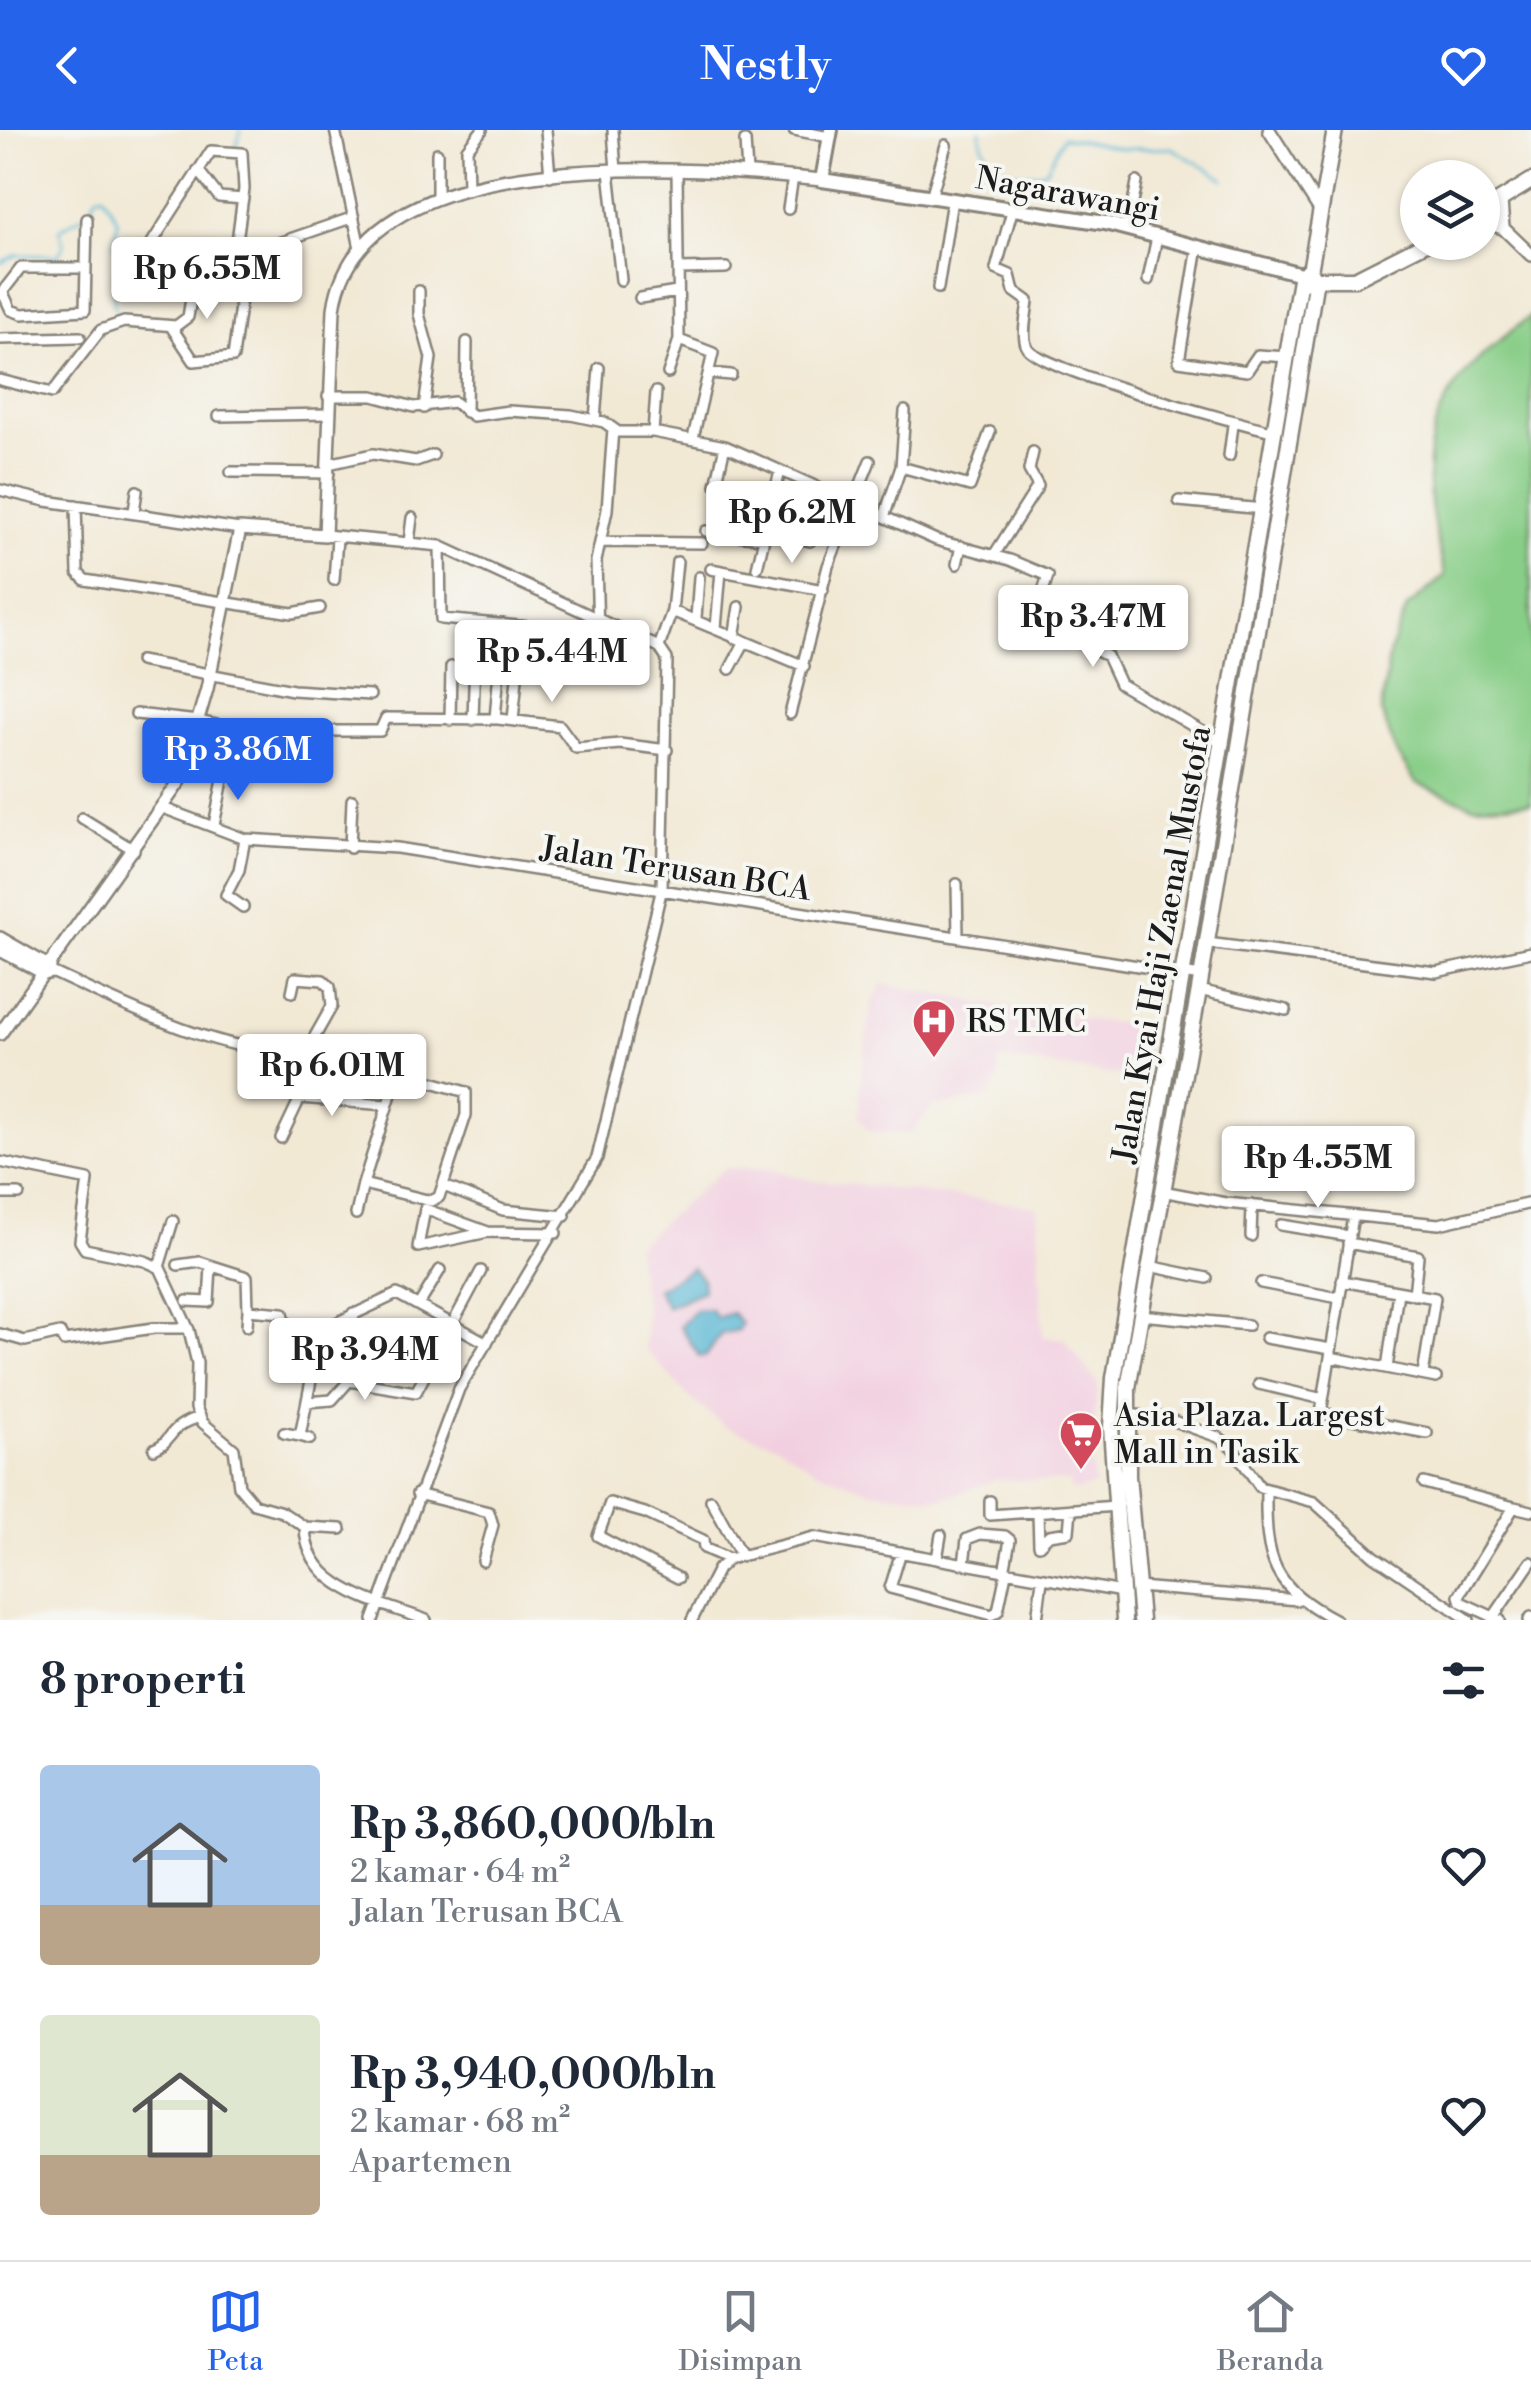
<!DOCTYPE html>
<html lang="id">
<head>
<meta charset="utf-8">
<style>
	:root { --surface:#fff; --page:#f2f2f3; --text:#1f2937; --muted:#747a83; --line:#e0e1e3; --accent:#2563eb }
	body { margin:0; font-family:"Libre Bodoni",serif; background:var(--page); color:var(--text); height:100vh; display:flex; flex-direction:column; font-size:38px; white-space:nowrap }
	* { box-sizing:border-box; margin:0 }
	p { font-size:32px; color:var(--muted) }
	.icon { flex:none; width:55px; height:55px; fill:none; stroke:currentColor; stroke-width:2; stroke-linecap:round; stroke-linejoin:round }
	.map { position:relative; height:1490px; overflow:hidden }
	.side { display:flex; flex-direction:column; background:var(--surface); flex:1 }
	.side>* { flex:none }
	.buttons { position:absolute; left:1400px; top:30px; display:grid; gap:20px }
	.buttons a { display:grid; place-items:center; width:100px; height:100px; border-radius:50%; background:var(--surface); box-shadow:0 2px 8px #0004; font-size:50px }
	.price { position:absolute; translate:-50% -85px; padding:0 22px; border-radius:10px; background:#fff; color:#222; font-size:32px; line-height:65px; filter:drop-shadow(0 2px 5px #0008) }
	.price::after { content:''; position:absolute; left:50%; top:60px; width:30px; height:22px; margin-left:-15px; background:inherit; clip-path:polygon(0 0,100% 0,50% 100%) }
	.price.selected { background:var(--accent); color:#fff }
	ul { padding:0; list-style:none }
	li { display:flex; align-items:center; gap:30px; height:250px; padding:0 40px }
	li span { display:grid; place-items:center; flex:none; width:280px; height:200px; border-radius:10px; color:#555 }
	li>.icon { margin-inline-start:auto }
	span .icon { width:120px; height:120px; fill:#fffc; stroke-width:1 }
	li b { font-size:42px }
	h2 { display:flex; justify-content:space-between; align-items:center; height:120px; padding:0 40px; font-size:42px }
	header { display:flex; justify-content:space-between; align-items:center; height:130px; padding:0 40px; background:var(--accent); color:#fff; font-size:45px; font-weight:600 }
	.dock { display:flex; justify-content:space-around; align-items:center; height:140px; border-top:2px solid var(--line); background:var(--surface); font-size:28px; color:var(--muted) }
	.dock a { display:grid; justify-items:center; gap:5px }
	.dock .selected { color:var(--accent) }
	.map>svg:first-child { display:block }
	.built { fill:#f2cfe0 }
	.green { fill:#89ce88; stroke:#527552; stroke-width:2.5 }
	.water { fill:#55b5d3; stroke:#386878; stroke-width:2.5 }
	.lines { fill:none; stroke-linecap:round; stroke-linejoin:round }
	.stream { stroke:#55b5d3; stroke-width:2.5 }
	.minor-casing { stroke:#878278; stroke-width:14 }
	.tertiary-casing { stroke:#878278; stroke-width:16 }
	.secondary-casing { stroke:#878278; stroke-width:18 }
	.primary-casing { stroke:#878278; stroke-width:19 }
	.minor { stroke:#fff; stroke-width:9 }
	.tertiary { stroke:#fff; stroke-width:11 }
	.secondary { stroke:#fff; stroke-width:12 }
	.primary { stroke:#fff; stroke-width:14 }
	.labels { text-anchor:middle; stroke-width:8; stroke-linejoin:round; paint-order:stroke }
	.street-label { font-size:32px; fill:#1c1c1c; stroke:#f6f6f2 }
	.poi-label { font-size:32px; fill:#1c1c1c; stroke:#f6f6f2; text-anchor:start }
</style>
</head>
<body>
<header><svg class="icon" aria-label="back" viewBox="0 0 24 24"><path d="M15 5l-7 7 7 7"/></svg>Nestly<svg class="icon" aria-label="heart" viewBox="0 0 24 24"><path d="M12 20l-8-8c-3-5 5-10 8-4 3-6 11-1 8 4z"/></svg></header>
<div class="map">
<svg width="1531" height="1490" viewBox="0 0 1531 1490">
	<rect width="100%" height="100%" fill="#f6f6f2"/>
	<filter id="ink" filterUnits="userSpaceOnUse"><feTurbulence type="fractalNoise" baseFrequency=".01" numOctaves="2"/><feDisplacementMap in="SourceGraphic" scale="20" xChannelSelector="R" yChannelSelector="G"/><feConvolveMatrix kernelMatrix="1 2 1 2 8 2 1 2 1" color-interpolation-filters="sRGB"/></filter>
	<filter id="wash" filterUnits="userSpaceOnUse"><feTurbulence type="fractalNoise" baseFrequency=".0048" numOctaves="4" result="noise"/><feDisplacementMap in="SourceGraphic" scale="40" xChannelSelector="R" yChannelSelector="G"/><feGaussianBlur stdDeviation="2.25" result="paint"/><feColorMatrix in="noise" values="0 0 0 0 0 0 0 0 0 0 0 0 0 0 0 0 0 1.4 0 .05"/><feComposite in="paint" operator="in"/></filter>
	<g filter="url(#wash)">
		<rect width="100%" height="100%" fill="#f2e9d5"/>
		<!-- built -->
		<path class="built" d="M883,854L1046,885L1129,894L1147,909L1145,949L1003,929L998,931V949L989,967L932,977L910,1004L869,1001L859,988L861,942L872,873Z
			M725,1038L770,1039L807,1049L1037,1076L1043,1207L1065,1209L1098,1255L1090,1324L1095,1356L1072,1361L1069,1352L997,1349L942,1369L871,1361L817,1341L777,1315L726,1297L691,1269L645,1219L646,1182L635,1116Z"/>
		<!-- green -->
		<path class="green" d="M1531,186V673L1472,675L1416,653L1396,622L1381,581L1390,520L1407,478L1445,445C1413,316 1421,266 1531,186Z"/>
		<!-- water -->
		<path class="water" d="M692,1138L702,1149L703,1161L667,1177L657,1159Z
			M711,1179L716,1188L732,1183L741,1194L738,1200L721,1204L706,1226H699L680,1196L695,1180Z"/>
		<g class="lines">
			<!-- stream -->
			<path class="stream" d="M980,0C980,34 1016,53 1046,40L1063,7L1124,19L1172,18L1224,49
				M236,19L241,0
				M0,133L17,125L58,126L64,115L59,100L89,82L96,66L103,64L118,91L114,114L129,128L114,144V177L121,188
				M208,148L235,111"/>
		</g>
	</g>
	<g filter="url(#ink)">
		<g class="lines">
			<!-- minor casing -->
			<g class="minor-casing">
				<path id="minor" d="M335,0L360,118
					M546,0L550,46
					M613,0L616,41
					M794,0L829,7
					M745,11L747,43
					M437,23V67
					M198,40L219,67L243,69
					M609,41L621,150
					M677,41L679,210L713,223L693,308
					M468,58L467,19L482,0
					M931,67L946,15
					M788,79L793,47
					M1012,81L996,139L1010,145L1014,161L1028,171C1027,184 1021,205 1027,217C1037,239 1242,294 1276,302
					M1128,99L1137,52
					M1198,117L1179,231L1247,241L1258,225L1287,227
					M679,139L726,138
					M1148,150L1157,107
					M243,154L255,149L278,113L354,87
					M198,155L146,122L211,21L242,23L244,59L237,111L269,123
					M938,158L952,70
					M419,161V184L431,228L424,278
					M0,165L21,138H85
					M4,165L11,180L22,184L85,180L87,89
					M640,168L677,162
					M0,209L80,207
					M668,243L679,210
					M709,243L731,245
					M0,250L52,263L101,200L124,192L176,196L188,187L191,169L202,152L243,154L233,227L194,231L172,198
					M328,266H373L414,277L454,272L473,286L509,281L571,285L604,292L618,302H653L725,316L936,410L1010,430L1048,446L1034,489L1107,526L1120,554L1224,614
					M466,282L467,212
					M219,286L329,284
					M595,290L599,238
					M653,302L656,262
					M1229,326L1233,295
					M328,334L373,324L416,331L433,325
					M901,337L970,356L990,302
					M231,342L329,343
					M716,355L725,316
					M0,360L46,371L240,399
					M1179,371L1263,379
					M76,375L78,443L85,450L292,483L320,478
					M134,381L137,361
					M885,384L901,337L905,281
					M763,398L810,411L831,364
					M706,401L761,408
					M325,405L440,416L659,517L667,529L662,758L597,1028L459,1259L373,1490
					M409,412L412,388
					M601,412L702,413
					M440,416L441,489L598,503L596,431L607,380L613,299
					M994,425L1038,356L1029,340L1033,322
					M957,434L961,416
					M757,438L780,341
					M711,439L823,460
					M334,450L337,408
					M672,481L804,536
					M696,488L699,447
					M716,498L721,441
					M734,508L739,477
					M659,517L672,481L677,432
					M140,531L293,560L370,565
					M730,539L744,513
					M136,584L198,591L293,611L303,601H380L386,588L498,589L560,596L576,618L620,614L667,620
					M790,584L828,436L870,331
					M495,589L503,494
					M450,590L451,537H463L464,491
					M473,590L476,492
					M513,590L522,496
					M163,678L245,709L397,718L1201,846
					M82,688L134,720
					M214,695L224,645
					M350,718L352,670
					M957,754L958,806
					M243,777L226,765L239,740L245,709
					M1207,813L1436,842L1531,822
					M45,844L54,843C110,869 253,941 310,915L332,876L330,857L323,850L295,848L292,862
					M1199,860L1286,880
					M281,1008L300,968L386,975
					M0,1032L88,1050L80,1111L85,1119L145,1131L160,1138L189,1200L197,1233L196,1278L203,1293L234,1319L239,1356L254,1374L282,1382L305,1397C306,1459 379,1472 426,1490
					M444,1056L503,1080L565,1086
					M1162,1061L1226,1073L1439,1094L1531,1073
					M0,1064H19
					M356,1084L363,1054L431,1071L439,1067L466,985V962L398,942L363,1054
					M1281,1095L1349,1106
					M488,1102L418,1117L425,1079L488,1102L556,1103
					M1251,1106L1252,1075
					M1348,1113L1418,1126L1414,1165
					M178,1135L200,1132L247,1147L248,1180L283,1183L286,1194
					M1149,1136L1207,1148
					M159,1137L173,1091
					M1342,1151L1435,1168L1423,1245
					M1261,1153L1339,1168
					M187,1171L209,1172L211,1136
					M420,1173L440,1140
					M353,1183L355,1214L349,1251L416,1262L481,1141
					M1140,1185L1248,1195
					M247,1196L248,1180
					M0,1204L25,1211L60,1203L64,1211L154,1198H188
					M1266,1208L1331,1219
					M355,1214L433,1226
					M279,1224L286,1194L321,1200L397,1164L487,1213
					M1330,1227L1436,1248
					M1387,1238L1398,1162
					M1259,1254L1323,1269
					M307,1272L332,1270L349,1251
					M1321,1283L1427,1303
					M1126,1284L1165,1288L1218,1307L1232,1317L1260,1357L1314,1372L1374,1426L1469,1490
					M1320,1289L1353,1086
					M284,1303L300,1306
					M310,1309L300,1306L321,1200
					M154,1319C174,1311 166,1297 200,1287
					M1424,1353L1514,1377L1459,1466L1461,1472L1500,1490
					M1266,1361C1265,1432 1273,1457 1336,1490
					M417,1364L489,1382L493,1395L483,1431
					M711,1370L741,1425
					M990,1371V1385L1117,1376
					M1514,1377L1531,1381
					M1038,1383L1039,1415L1049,1405L1069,1402L1071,1379
					M305,1397L341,1399
					M901,1422L890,1458L992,1485L998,1481L1006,1443
					M937,1429L941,1405
					M964,1434L967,1409L980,1404L1005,1406L1010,1410L1004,1442
					M678,1448L598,1406L610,1373L645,1383L703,1410L704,1418L729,1429
					M1138,1457L1298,1470
					M1492,1489L1531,1432
					M692,1490L718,1439L729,1429L814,1407L1122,1462
					M1037,1490L1042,1450
					M1529,1490L1531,1487"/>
			</g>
			<!-- tertiary casing -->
			<g class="tertiary-casing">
				<path id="tertiary" d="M1269,0L1320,80
					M1501,71L1503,98
					M1482,92L1503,98L1531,125
					M0,808L50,837
					M0,820L45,844
					M0,904L180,651L207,559L240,399L325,405L334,179C358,6 698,38 822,50"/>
			</g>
			<!-- secondary casing -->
			<g class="secondary-casing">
				<path id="secondary" d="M831,0L822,50L1105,93L1301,144"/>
			</g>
			<!-- primary casing -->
			<g class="primary-casing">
				<path id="primary" d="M1482,81L1531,51
					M1310,141L1335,0
					M1302,154L1300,147L1307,141L1316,149H1355L1428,112
					M1124,1490L1111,1297L1114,1248L1300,149
					M1141,1490L1128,1346V1258L1199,860L1316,149"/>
			</g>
			<!-- minor -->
			<use href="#minor" class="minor"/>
			<!-- tertiary -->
			<use href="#tertiary" class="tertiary"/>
			<!-- secondary -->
			<use href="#secondary" class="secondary"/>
			<!-- primary -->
			<use href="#primary" class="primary"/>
		</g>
	</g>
	<!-- icons -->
	<defs>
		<g id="hospital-pin" transform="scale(2.25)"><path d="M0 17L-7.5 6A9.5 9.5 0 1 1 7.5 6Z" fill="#d1495b" stroke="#f6f6f2"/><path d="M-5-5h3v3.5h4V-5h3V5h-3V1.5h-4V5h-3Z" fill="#fff"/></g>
		<g id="supermarket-pin" transform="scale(2.25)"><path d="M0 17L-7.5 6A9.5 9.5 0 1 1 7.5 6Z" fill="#d1495b" stroke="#f6f6f2"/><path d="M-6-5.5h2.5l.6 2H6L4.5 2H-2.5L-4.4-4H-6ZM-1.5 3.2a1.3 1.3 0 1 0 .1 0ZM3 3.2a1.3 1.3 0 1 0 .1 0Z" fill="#fff"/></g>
	</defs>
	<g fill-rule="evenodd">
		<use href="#hospital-pin" x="934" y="891"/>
		<use href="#supermarket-pin" x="1081" y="1303"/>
	</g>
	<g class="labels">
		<!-- street labels -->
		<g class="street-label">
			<text transform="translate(1068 63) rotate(10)" y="11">Nagarawangi</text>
			<text transform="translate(676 738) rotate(9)" y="11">Jalan Terusan BCA</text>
			<text transform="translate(1161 814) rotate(-80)" y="11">Jalan Kyai Haji Zaenal Mustofa</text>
		</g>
		<!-- poi labels -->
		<g class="poi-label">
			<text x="966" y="902">RS TMC</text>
			<text x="1114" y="1296">Asia Plaza. Largest<tspan x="1114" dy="37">Mall in Tasik</tspan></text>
		</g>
	</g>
</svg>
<div class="buttons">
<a><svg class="icon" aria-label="layers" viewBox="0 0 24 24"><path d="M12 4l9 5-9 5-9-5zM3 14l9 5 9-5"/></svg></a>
</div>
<b class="price" style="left:207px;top:192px">Rp 6.55M</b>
<b class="price" style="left:792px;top:436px">Rp 6.2M</b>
<b class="price" style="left:1093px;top:540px">Rp 3.47M</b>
<b class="price" style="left:552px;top:575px">Rp 5.44M</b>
<b class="price selected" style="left:238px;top:673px">Rp 3.86M</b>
<b class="price" style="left:332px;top:989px">Rp 6.01M</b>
<b class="price" style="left:1318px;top:1081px">Rp 4.55M</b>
<b class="price" style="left:365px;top:1273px">Rp 3.94M</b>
</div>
<section class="side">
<h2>8 properti<svg class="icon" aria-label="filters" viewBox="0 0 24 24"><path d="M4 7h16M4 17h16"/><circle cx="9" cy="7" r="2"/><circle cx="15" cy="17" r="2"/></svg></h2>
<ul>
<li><span style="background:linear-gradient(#a9c7e8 70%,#b9a48a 0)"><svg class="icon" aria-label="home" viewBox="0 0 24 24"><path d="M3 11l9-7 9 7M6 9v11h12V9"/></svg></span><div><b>Rp 3,860,000/bln</b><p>2 kamar · 64 m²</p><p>Jalan Terusan BCA</p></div><svg class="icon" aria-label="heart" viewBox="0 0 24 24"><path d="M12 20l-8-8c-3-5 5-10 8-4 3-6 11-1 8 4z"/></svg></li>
<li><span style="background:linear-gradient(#dfe7d0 70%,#b9a48a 0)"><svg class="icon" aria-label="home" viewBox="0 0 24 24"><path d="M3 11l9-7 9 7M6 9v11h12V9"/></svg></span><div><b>Rp 3,940,000/bln</b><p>2 kamar · 68 m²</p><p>Apartemen</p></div><svg class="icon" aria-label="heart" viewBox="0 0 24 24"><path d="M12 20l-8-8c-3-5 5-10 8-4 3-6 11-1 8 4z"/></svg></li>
</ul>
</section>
<nav class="dock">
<a class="selected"><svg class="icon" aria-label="map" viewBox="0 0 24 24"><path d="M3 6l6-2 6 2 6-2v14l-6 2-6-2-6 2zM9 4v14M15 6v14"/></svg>Peta</a>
<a><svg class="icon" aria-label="saved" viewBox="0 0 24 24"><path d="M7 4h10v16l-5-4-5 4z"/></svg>Disimpan</a>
<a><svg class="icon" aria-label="home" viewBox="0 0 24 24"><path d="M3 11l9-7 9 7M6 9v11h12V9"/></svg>Beranda</a>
</nav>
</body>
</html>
